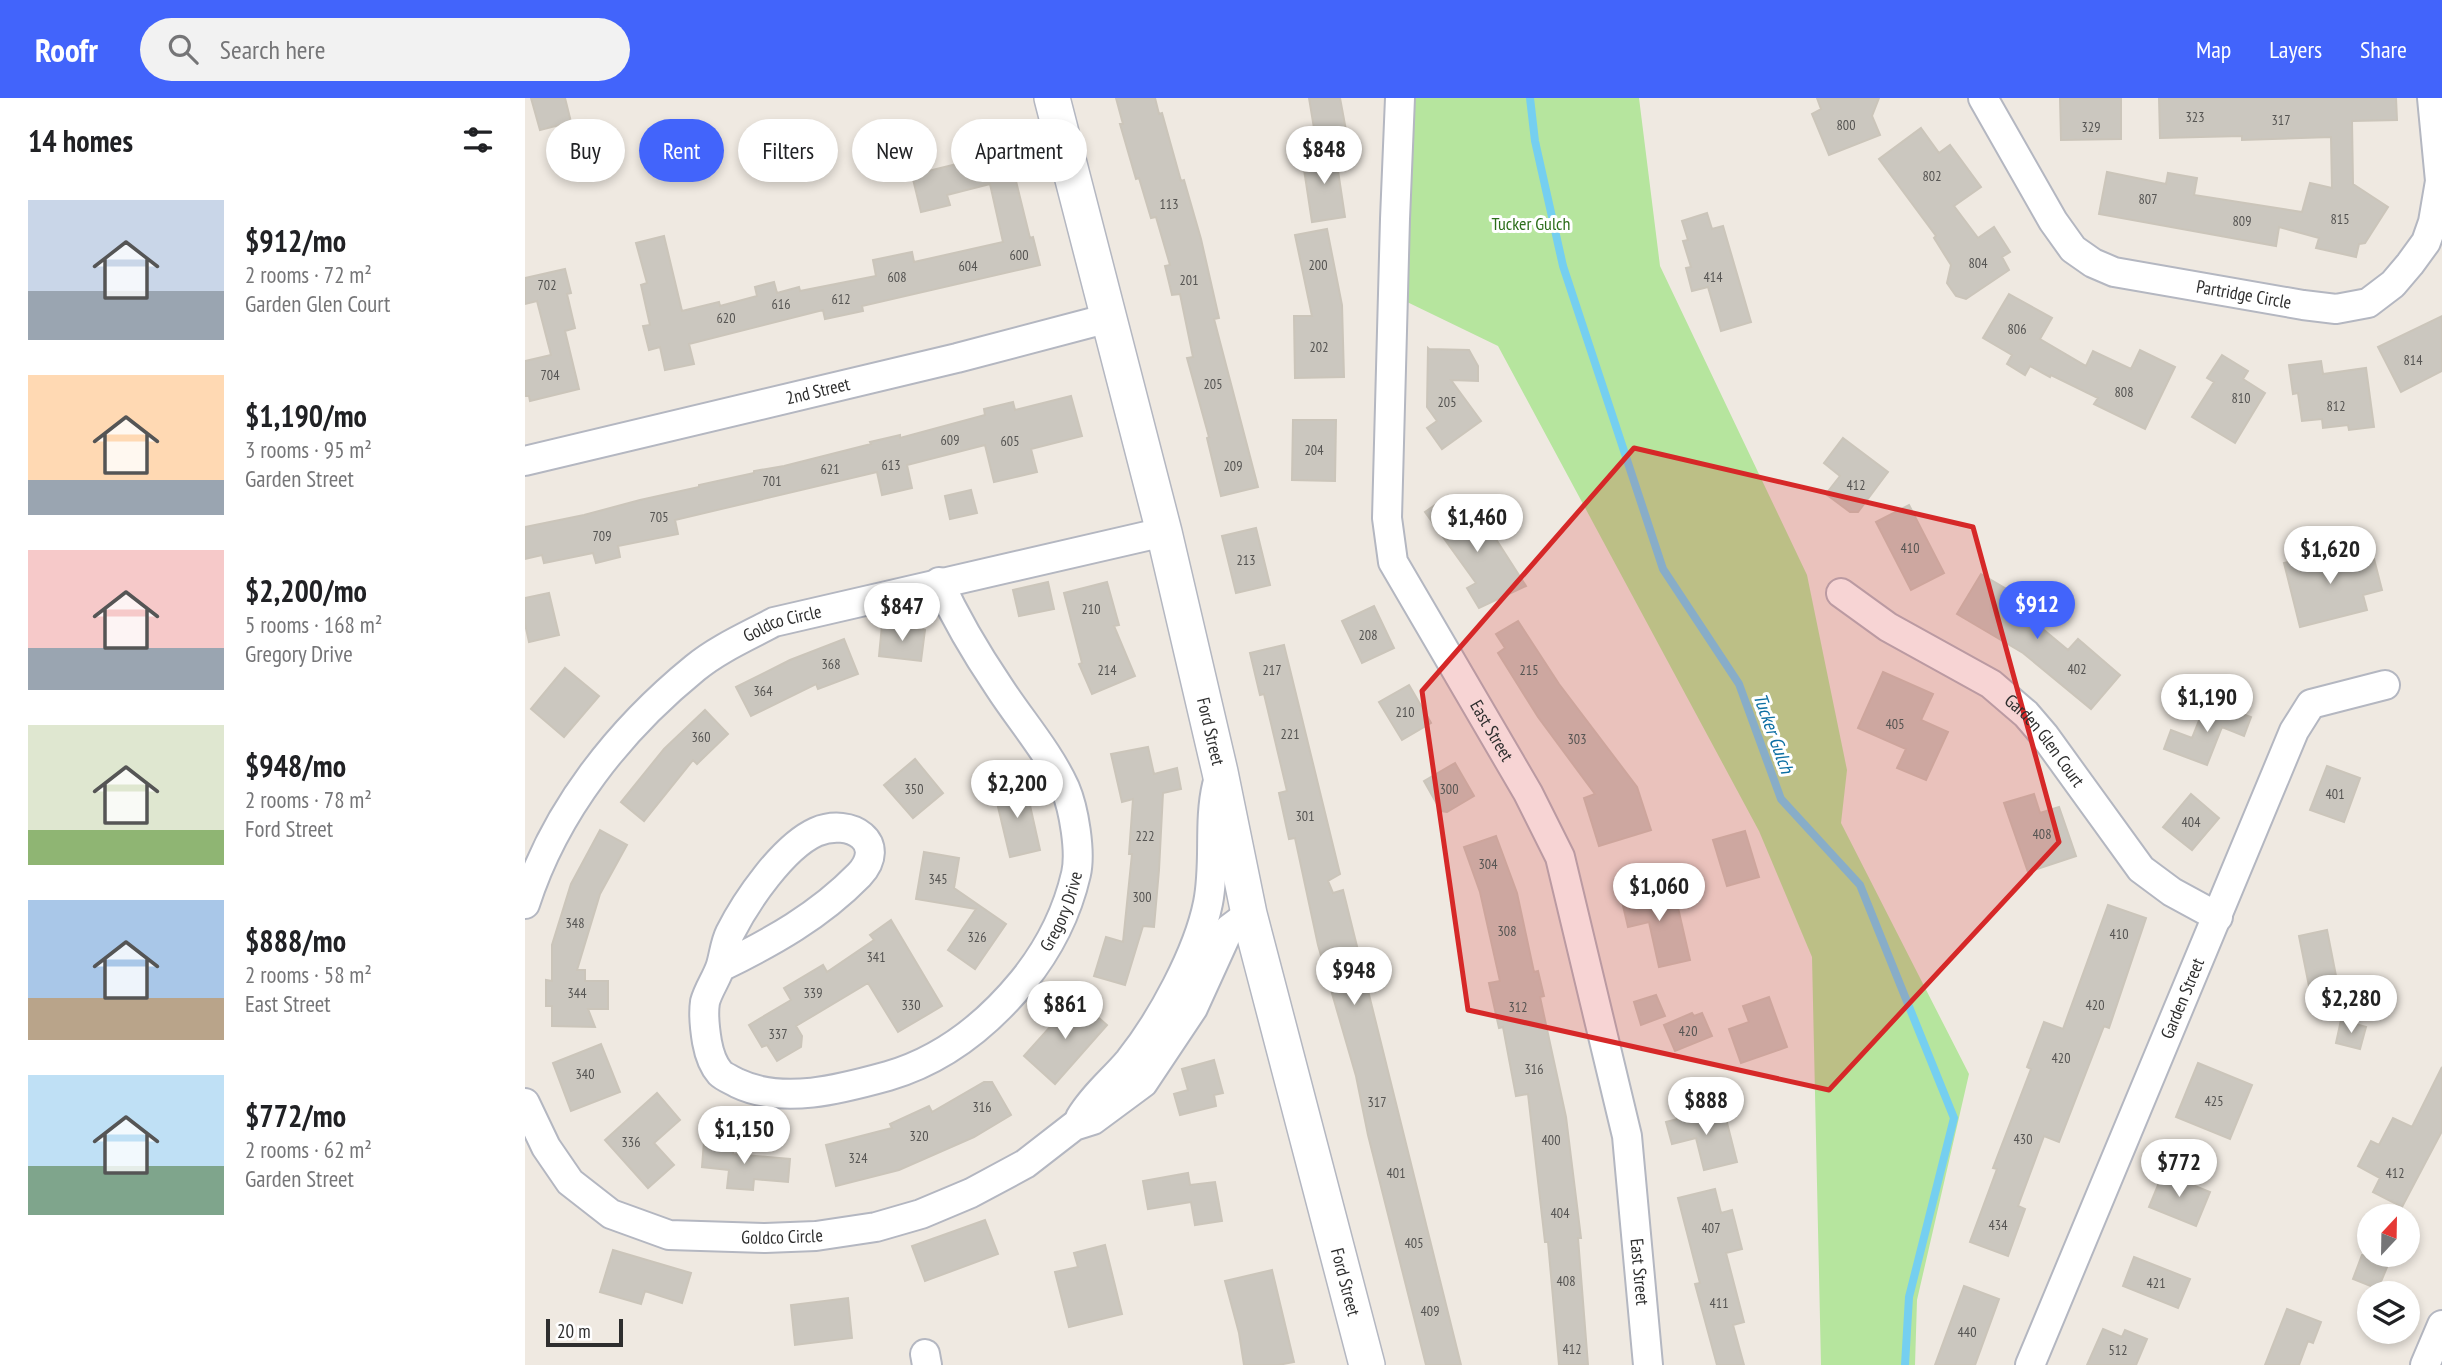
<!DOCTYPE html>
<html lang="en">
<head>
<meta charset="utf-8">
<style>
	:root { --surface:#fff; --page:#f2f2f2; --text:#202124; --muted:#757577; --accent:#4264fb }
	body { margin:0; font-family:"PT Sans Narrow",sans-serif; background:var(--page); color:var(--text); height:100vh; display:flex; flex-direction:column; font-size:26px; white-space:nowrap }
	* { box-sizing:border-box; margin:0 }
	p { font-size:23px; color:var(--muted) }
	.icon { flex:none; width:38px; height:38px; fill:none; stroke:currentColor; stroke-width:2; stroke-linecap:round; stroke-linejoin:round }
	.map { position:relative; flex:1; overflow:hidden }
	.sheet { display:flex; flex-direction:column; background:var(--surface); width:525px }
	.sheet>* { flex:none }
	.guide { position:absolute; left:21px; top:21px; width:665px; height:63px; display:flex; gap:14px }
	.needle { width:46px; rotate:22deg }
	.buttons { position:absolute; left:1832px; top:1106px; display:grid; gap:14px }
	.buttons a { display:grid; place-items:center; width:63px; height:63px; border-radius:50%; background:var(--surface); box-shadow:0 4px 10px #0003; font-size:35px }
	.scale { position:absolute; left:21px; bottom:18px; width:77px; box-sizing:border-box; padding-left:7px; border:4px solid #2e2e2e; border-top:0; font-size:19px; line-height:24px; white-space:nowrap; color:#2e2e2e; -webkit-text-stroke:5px #fff; paint-order:stroke }
	.price { position:absolute; translate:-50% -60px; padding:0 16px; border-radius:24px; background:#fff; color:#222; font-size:23px; line-height:46px; filter:drop-shadow(0 2px 4px #0008) }
	.price::after { content:''; position:absolute; left:50%; top:42px; width:21px; height:16px; margin-left:-10px; background:inherit; clip-path:polygon(0 0,100% 0,50% 100%) }
	.price.selected { background:var(--accent); color:#fff }
	ul { padding:0; list-style:none }
	li { display:flex; align-items:center; gap:21px; height:175px; padding:0 28px }
	li span { display:grid; place-items:center; flex:none; width:196px; height:140px; border-radius:0px; color:#555 }
	li>.icon { margin-inline-start:auto }
	span .icon { width:84px; height:84px; fill:#fffc; stroke-width:1 }
	li b { font-size:30px }
	h2 { display:flex; justify-content:space-between; align-items:center; height:84px; padding:0 28px; font-size:30px }
	.chip { padding:0 24px; border-radius:32px; background:var(--surface); box-shadow:0 4px 10px #0003; font-size:24px; line-height:63px }
	.chip.selected { background:var(--accent); color:#fff }
	header { display:flex; align-items:center; gap:42px; box-sizing:border-box; height:98px; padding:0 35px; background:var(--accent); color:#fff }
	header strong { font-size:33px }
	nav { display:flex; gap:38px; margin-inline-start:auto; font-size:24px }
	.search { width:490px; height:63px; background:var(--page); display:flex; align-items:center; gap:18px; box-sizing:border-box; padding:0 24px; border-radius:38px; color:var(--muted); font-size:26px }
	main { display:flex; flex:1; min-height:0 }
	.map>svg:first-child { display:block }
	.green { fill:#b6e59e }
	.lines { fill:none; stroke-linecap:round; stroke-linejoin:round }
	.stream { stroke:#75cff0; stroke-width:8 }
	.building { fill:#cbc7bf; stroke:#cbc5ba; stroke-width:2 }
	.minor-casing { stroke:#b4b7c1; stroke-width:32 }
	.tertiary-casing { stroke:#b4b7c1; stroke-width:38 }
	.minor { stroke:#fff; stroke-width:28 }
	.tertiary { stroke:#fff; stroke-width:35 }
	.marked { fill:#d62828; fill-opacity:0.2; stroke:#d62828; stroke-width:5; stroke-linejoin:round }
	.labels { text-anchor:middle; stroke-width:6; stroke-linejoin:round; paint-order:stroke }
	.number-label { font-size:14px; fill:#555452 }
	.park-label { font-size:18px; fill:#2c6e1b; stroke:#fff }
	.street-label { font-size:18px; fill:#2e2e2e; stroke:#fff }
	.water-label { font-size:19px; font-style:italic; fill:#0d6fa3; stroke:#fff }
</style>
</head>
<body>
<header>
<strong>Roofr</strong>
<div class="search"><svg class="icon" aria-label="search" viewBox="0 0 24 24"><circle cx="10" cy="10" r="6"/><path d="M15 15l6 6"/></svg>Search here</div>
<nav><a>Map</a><a>Layers</a><a>Share</a></nav>
</header>
<main>
<section class="sheet">
<h2>14 homes<svg class="icon" aria-label="filters" viewBox="0 0 24 24"><path d="M4 7h16M4 17h16"/><circle cx="9" cy="7" r="2"/><circle cx="15" cy="17" r="2"/></svg></h2>
<ul>
<li><span style="background:linear-gradient(#c9d6e8 65%,#9aa5b1 0)"><svg class="icon" aria-label="home" viewBox="0 0 24 24"><path d="M3 11l9-7 9 7M6 9v11h12V9"/></svg></span><div><b>$912/mo</b><p>2 rooms · 72 m²</p><p>Garden Glen Court</p></div></li>
<li><span style="background:linear-gradient(#ffd9b3 75%,#9aa5b1 0)"><svg class="icon" aria-label="home" viewBox="0 0 24 24"><path d="M3 11l9-7 9 7M6 9v11h12V9"/></svg></span><div><b>$1,190/mo</b><p>3 rooms · 95 m²</p><p>Garden Street</p></div></li>
<li><span style="background:linear-gradient(#f6c9c9 70%,#9aa5b1 0)"><svg class="icon" aria-label="home" viewBox="0 0 24 24"><path d="M3 11l9-7 9 7M6 9v11h12V9"/></svg></span><div><b>$2,200/mo</b><p>5 rooms · 168 m²</p><p>Gregory Drive</p></div></li>
<li><span style="background:linear-gradient(#dfe7d0 75%,#8fb573 0)"><svg class="icon" aria-label="home" viewBox="0 0 24 24"><path d="M3 11l9-7 9 7M6 9v11h12V9"/></svg></span><div><b>$948/mo</b><p>2 rooms · 78 m²</p><p>Ford Street</p></div></li>
<li><span style="background:linear-gradient(#a9c7e8 70%,#b9a48a 0)"><svg class="icon" aria-label="home" viewBox="0 0 24 24"><path d="M3 11l9-7 9 7M6 9v11h12V9"/></svg></span><div><b>$888/mo</b><p>2 rooms · 58 m²</p><p>East Street</p></div></li>
<li><span style="background:linear-gradient(#bfe0f5 65%,#7fa58c 0)"><svg class="icon" aria-label="home" viewBox="0 0 24 24"><path d="M3 11l9-7 9 7M6 9v11h12V9"/></svg></span><div><b>$772/mo</b><p>2 rooms · 62 m²</p><p>Garden Street</p></div></li>
</ul>
</section>
<div class="map">
<svg width="1917" height="1267" viewBox="0 0 1917 1267">
	<rect width="100%" height="100%" fill="#efe9e1"/>
	<!-- green -->
	<path class="green" d="M888,0H1114L1135,168L1282,477L1322,672L1316,725L1444,976L1392,1202L1390,1267H1296L1287,859L1234,733L973,248L880,203Z"/>
	<g class="lines">
		<!-- stream -->
		<path class="stream" d="M1005,0L1010,43L1038,168L1138,471L1214,586L1256,701L1335,787L1429,1020L1384,1199L1380,1267"/>
	</g>
	<!-- building -->
	<path class="building" d="M6,0H40L46,24L15,32Z
		M591,0H630L634,16L637,15L656,83L659,82L676,141L694,220L689,221L733,389L696,398L682,340L684,339L662,260L668,259L655,196L647,197L640,168L645,167L631,119L626,120L614,80L611,81L595,26H598Z
		M784,0H815L823,43L792,48Z
		M1292,0H1354L1347,18L1355,37L1304,57L1287,16L1296,11Z
		M1535,0H1596V41L1536,42Z
		M1634,0H1871L1872,22L1827,23L1828,86L1863,109L1840,145L1834,146L1831,159L1791,150L1794,140L1754,129L1751,148L1574,116L1582,74L1641,86L1643,75L1672,80L1669,97L1777,114L1785,85L1807,90L1806,39L1717,42V38L1635,40Z
		M1396,30L1414,55L1425,47L1456,89L1429,108L1453,140L1469,129L1485,154L1477,159L1484,172L1441,201L1431,198L1422,185L1426,167L1409,140L1411,138L1354,61Z
		M491,44L499,77L490,79L505,140L508,139L515,167L337,208L338,213L300,221L298,212L164,246L169,266L140,272L135,249L124,252L118,228L125,227L116,187L122,185L111,145L139,138L157,213L194,204L195,208L232,198L230,189L249,184L252,195L274,189L275,193L351,178L348,162L387,154L389,164L478,144L465,86L422,97L425,107L396,114L387,77L448,62L446,55Z
		M810,53L820,119L787,124L777,58Z
		M1182,115L1187,131L1198,128L1226,224L1196,233L1183,189L1167,193L1161,170L1166,169L1158,143L1163,142L1157,123Z
		M802,131L817,207L819,279L770,280L769,218H787L770,137Z
		M40,171L46,195L42,196L50,230L40,233L54,291L5,303L4,298H0V263L26,257L12,203L0,206V180Z
		M1484,196L1527,220L1515,241L1561,268L1568,253L1606,271L1615,252L1650,269L1620,331L1569,306L1573,300L1526,277L1525,279L1505,268L1500,277L1482,266L1487,257L1458,240Z
		M1917,218V273L1876,294L1853,249Z
		M903,250L904,251L944,252L953,268V283L926,282L956,323L917,351L902,330L912,323L902,309Z
		M1697,257L1723,273L1718,281L1740,295L1710,345L1667,319L1689,284L1682,280Z
		M1796,263L1798,276L1841,270L1849,329L1824,332L1823,327L1798,330L1797,321L1777,323L1773,295L1768,296L1764,267Z
		M546,298L557,338L506,351L512,374L469,384L460,347L382,367L387,390L357,397L352,374L150,422L153,436L93,448L95,459L71,465L68,455L19,465L17,457L0,461V429L59,417L115,402L174,389V387L229,375V373L259,368L346,346L345,344L375,337V340L460,317L459,311L488,304L490,312Z
		M768,322H811L810,383L767,382Z
		M1318,340L1363,374L1333,414H1325L1301,396L1315,378L1299,365Z
		M446,392L452,415L425,421L420,398Z
		M923,398L946,430L958,421L1001,488L954,510L942,490L951,485L900,414Z
		M1384,407L1419,475L1386,492L1351,424Z
		M731,430L745,487L711,495L697,438Z
		M1821,449L1826,467L1849,461L1857,492L1838,497L1842,512L1775,529L1759,465Z
		M1456,476L1514,510L1507,522L1543,552L1553,541L1595,577L1566,611L1498,555L1432,516Z
		M523,484L529,511L494,518L488,492Z
		M582,484L594,527L589,528L610,578L567,596L554,566L557,565L539,495Z
		M24,495L34,537L4,544L0,526V500Z
		M849,508L869,550L837,565L817,523Z
		M993,523L1034,586L1112,689L1126,732L1074,748L1059,700L1070,696L1013,619L973,555L980,550L971,536Z
		M357,527L400,532L396,563L354,558Z
		M319,541L333,576L293,591L291,586L226,618L211,589L265,562Z
		M759,547L815,776L803,783L808,795L818,792L936,1267H901L843,1037L831,978L793,847L770,740L764,741L754,695L762,693L739,596L735,597L725,555Z
		M40,570L74,598L39,639L6,611Z
		M1358,574L1408,596L1396,622L1423,634L1401,682L1372,670L1381,651L1333,630Z
		M884,587L906,625L877,642L854,604Z
		M1690,606L1726,619L1719,638L1697,629L1682,667L1639,651L1646,632L1667,640L1675,620L1683,623Z
		M180,612L203,636L172,666L168,662L119,723L96,704L139,651Z
		M623,649L629,676L652,670L656,691L638,695L634,772L629,829L618,828L600,887L569,878L581,839L598,844L607,756H604L608,701L597,704L586,656Z
		M390,661L418,695L388,720L359,687Z
		M930,665L949,698L922,714L916,713L899,683Z
		M1802,668L1835,680L1819,724L1785,712Z
		M500,685L515,752L485,759L469,692Z
		M1509,696L1515,715L1534,709L1551,758L1503,774L1479,705Z
		M1666,696L1694,720L1667,752L1638,729Z
		M75,732L102,747L75,796L52,872H60V883H83V911H63L70,929L27,928V908H21V882L27,883V847L46,786Z
		M1220,733L1234,779L1202,788L1188,742Z
		M971,738L992,795L1009,874L1013,873L1019,898L1015,899L1041,1019L1056,1140H1053L1063,1267H1034L1023,1144H1020L1003,996L991,998L978,929L974,930L964,885L975,883L955,794L939,749Z
		M399,754L434,760L429,790L481,826L450,871L423,852L451,811L391,801Z
		M1148,788L1165,862L1134,869L1124,824L1103,829L1096,799Z
		M1583,807L1621,820L1584,930L1579,928L1534,1044L1519,1038L1493,1108L1500,1111L1483,1158L1445,1144L1472,1071L1468,1070L1506,971L1502,969L1519,924L1538,931Z
		M366,822L417,908L373,934L343,885L271,928L277,938L276,949L252,963L242,947L237,949L224,927L266,902L259,890L298,867L302,874L349,842L345,837Z
		M1802,832L1813,888L1785,893L1774,838Z
		M1131,897L1140,918L1116,927L1109,904Z
		M1244,899L1262,949L1216,965L1204,931L1224,924L1218,908Z
		M551,900L582,927L530,986L499,958Z
		M1167,915L1169,918L1177,915L1187,938L1150,953L1139,927Z
		M1816,922L1841,929L1835,951L1811,945Z
		M76,946L95,994L46,1013L28,965Z
		M689,962L698,995L689,997L691,1008L655,1017L649,996L663,992L657,971Z
		M1673,965L1727,987L1705,1041L1651,1019Z
		M1917,969V1033L1877,1109L1848,1094L1855,1080L1833,1068L1846,1043L1854,1047L1868,1020L1887,1029Z
		M459,984H467L486,1017L449,1039L374,1072L311,1088L301,1047L367,1030L365,1026L404,1008L407,1014Z
		M132,995L155,1022L129,1045L149,1067L123,1090L80,1042Z
		M1198,1009L1212,1064L1179,1072L1171,1040L1147,1046L1141,1024Z
		M179,1043L209,1045L208,1056L265,1061L263,1084L229,1081L228,1092L202,1090L204,1072L177,1069Z
		M663,1075L665,1087L690,1084L697,1123L670,1127L666,1104L623,1111L618,1083Z
		M1638,1075L1685,1094L1671,1128L1624,1109Z
		M1190,1091L1196,1115L1207,1112L1217,1151L1201,1155L1219,1224L1208,1227L1219,1267H1192L1170,1186L1175,1185L1153,1100Z
		M460,1122L473,1156L400,1183L387,1148Z
		M580,1147L597,1216L544,1229L530,1174L553,1169L549,1155Z
		M88,1152L166,1175L157,1205L120,1193L116,1206L75,1194Z
		M1837,1157H1867L1853,1191L1828,1181Z
		M1609,1159L1665,1181L1653,1210L1598,1188Z
		M747,1172L769,1264L753,1267H719L714,1235L700,1183Z
		M1439,1188L1474,1201L1450,1267H1410Z
		M323,1200L327,1240L270,1247L266,1207Z
		M1762,1211L1796,1224L1788,1245L1783,1243L1774,1267H1740Z
		M1578,1231L1597,1239L1600,1232L1622,1241L1611,1267H1562Z"/>
	<g class="lines">
		<!-- minor casing -->
		<g class="minor-casing">
			<g id="minor">
				<path id="s1" d="M875,0L870,121L862,420L868,464L1003,695L1035,759L1102,1038L1123,1267"/>
				<path id="s2" d="M1458,0L1528,123L1548,151L1568,165L1589,174L1778,207L1811,211L1843,205L1868,186L1885,166L1901,144L1908,124L1915,83L1907,0"/>
				<path id="s3" d="M0,363L432,260L584,220"/>
				<path id="s4" d="M1316,495L1363,529L1466,586L1501,616L1519,637L1616,771L1647,794L1693,819"/>
				<path id="s5" d="M0,806C30,712 95,631 170,570C193,551 223,538 249,524L639,434"/>
				<path id="s6" d="M196,869C247,844 294,818 334,777C364,745 326,719 291,734C258,749 221,803 205,835C200,845 199,857 196,867C192,880 183,892 180,904C178,917 180,932 182,944C184,955 188,967 195,975C199,979 207,982 212,985C258,1007 316,991 363,978C418,962 462,927 498,883C523,852 542,815 551,776C556,754 549,711 540,690C523,653 496,623 474,589C451,555 431,521 414,484"/>
				<path id="s7" d="M0,1005L21,1049L45,1084L86,1116L144,1137L240,1140L291,1138L351,1129L396,1116L446,1095L500,1066L549,1028L568,1022L618,985L668,910L704,831L724,816"/>
				<path d="M555,1020C568,998 588,982 604,963C636,923 673,855 683,805C691,765 683,725 692,687"/>
				<path d="M400,1256L402,1267"/>
				<path id="s8" d="M1505,1267L1769,633L1786,606L1860,587"/>
				<path d="M1900,1267L1917,1227"/>
			</g>
		</g>
		<!-- tertiary casing -->
		<g class="tertiary-casing">
			<g id="tertiary">
				<path id="s9" d="M527,0L639,434L695,674L724,816L842,1267"/>
			</g>
		</g>
		<!-- minor -->
		<use href="#minor" class="minor"/>
		<!-- tertiary -->
		<use href="#tertiary" class="tertiary"/>
	</g>
	<!-- marked area -->
	<path class="marked" d="M1109,350L1448,429L1534,744L1304,992L943,912L897,593Z"/>
	<g class="labels">
		<!-- number labels -->
		<g class="number-label">
			<text x="1670" y="24">323</text>
			<text x="1756" y="27">317</text>
			<text x="1321" y="32">800</text>
			<text x="1566" y="34">329</text>
			<text x="1407" y="83">802</text>
			<text x="1623" y="106">807</text>
			<text x="644" y="111">113</text>
			<text x="1815" y="126">815</text>
			<text x="1717" y="128">809</text>
			<text x="494" y="162">600</text>
			<text x="1453" y="170">804</text>
			<text x="793" y="172">200</text>
			<text x="443" y="173">604</text>
			<text x="372" y="184">608</text>
			<text x="1188" y="184">414</text>
			<text x="664" y="187">201</text>
			<text x="22" y="192">702</text>
			<text x="316" y="206">612</text>
			<text x="256" y="211">616</text>
			<text x="201" y="225">620</text>
			<text x="1492" y="236">806</text>
			<text x="794" y="254">202</text>
			<text x="1888" y="267">814</text>
			<text x="25" y="282">704</text>
			<text x="688" y="291">205</text>
			<text x="1599" y="299">808</text>
			<text x="1716" y="305">810</text>
			<text x="922" y="309">205</text>
			<text x="1811" y="313">812</text>
			<text x="425" y="347">609</text>
			<text x="485" y="348">605</text>
			<text x="789" y="357">204</text>
			<text x="366" y="372">613</text>
			<text x="708" y="373">209</text>
			<text x="305" y="376">621</text>
			<text x="247" y="388">701</text>
			<text x="1331" y="392">412</text>
			<text x="134" y="424">705</text>
			<text x="77" y="443">709</text>
			<text x="1385" y="455">410</text>
			<text x="721" y="467">213</text>
			<text x="566" y="516">210</text>
			<text x="843" y="542">208</text>
			<text x="306" y="571">368</text>
			<text x="1552" y="576">402</text>
			<text x="582" y="577">214</text>
			<text x="747" y="577">217</text>
			<text x="1004" y="577">215</text>
			<text x="238" y="598">364</text>
			<text x="880" y="619">210</text>
			<text x="1370" y="631">405</text>
			<text x="765" y="641">221</text>
			<text x="176" y="644">360</text>
			<text x="1052" y="646">303</text>
			<text x="389" y="696">350</text>
			<text x="924" y="696">300</text>
			<text x="1810" y="701">401</text>
			<text x="780" y="723">301</text>
			<text x="1666" y="729">404</text>
			<text x="1517" y="741">408</text>
			<text x="620" y="743">222</text>
			<text x="963" y="771">304</text>
			<text x="413" y="786">345</text>
			<text x="617" y="804">300</text>
			<text x="50" y="830">348</text>
			<text x="982" y="838">308</text>
			<text x="1594" y="841">410</text>
			<text x="452" y="844">326</text>
			<text x="351" y="864">341</text>
			<text x="52" y="900">344</text>
			<text x="288" y="900">339</text>
			<text x="386" y="912">330</text>
			<text x="1570" y="912">420</text>
			<text x="993" y="914">312</text>
			<text x="1163" y="938">420</text>
			<text x="253" y="941">337</text>
			<text x="1536" y="965">420</text>
			<text x="1009" y="976">316</text>
			<text x="60" y="981">340</text>
			<text x="1689" y="1008">425</text>
			<text x="852" y="1009">317</text>
			<text x="457" y="1014">316</text>
			<text x="394" y="1043">320</text>
			<text x="1498" y="1046">430</text>
			<text x="1026" y="1047">400</text>
			<text x="106" y="1049">336</text>
			<text x="333" y="1065">324</text>
			<text x="871" y="1080">401</text>
			<text x="1870" y="1080">412</text>
			<text x="1035" y="1120">404</text>
			<text x="1473" y="1132">434</text>
			<text x="1186" y="1135">407</text>
			<text x="889" y="1150">405</text>
			<text x="1041" y="1188">408</text>
			<text x="1631" y="1190">421</text>
			<text x="1194" y="1210">411</text>
			<text x="905" y="1218">409</text>
			<text x="1442" y="1239">440</text>
			<text x="1047" y="1256">412</text>
			<text x="1593" y="1257">512</text>
		</g>
		<!-- park labels -->
		<g class="park-label">
			<text x="1006" y="132">Tucker Gulch</text>
		</g>
		<!-- street labels -->
		<g class="street-label">
			<text dy="6" stroke="none"><textPath href="#s2" startOffset="355">Partridge Circle</textPath></text>
			<text dy="6" stroke="none"><textPath href="#s3" startOffset="301">2nd Street</textPath></text>
			<text dy="6" stroke="none"><textPath href="#s5" startOffset="394">Goldco Circle</textPath></text>
			<text dy="6" stroke="none"><textPath href="#s9" startOffset="653">Ford Street</textPath></text>
			<text dy="6" stroke="none"><textPath href="#s1" startOffset="660">East Street</textPath></text>
			<text dy="6" stroke="none"><textPath href="#s4" startOffset="254">Garden Glen Court</textPath></text>
			<text dy="6" stroke="none"><textPath href="#s6" startOffset="964">Gregory Drive</textPath></text>
			<text dy="6" stroke="none"><textPath href="#s8" startOffset="397">Garden Street</textPath></text>
			<text dy="6" stroke="none"><textPath href="#s7" startOffset="318">Goldco Circle</textPath></text>
			<text dy="6" stroke="none"><textPath href="#s1" startOffset="1227">East Street</textPath></text>
			<text dy="6" stroke="none"><textPath href="#s9" startOffset="1220">Ford Street</textPath></text>
		</g>
		<!-- water labels -->
		<g class="water-label">
			<text transform="translate(1249 635) rotate(70)" y="7">Tucker Gulch</text>
		</g>
	</g>
</svg>
<div class="buttons">
<a><svg class="needle" viewBox="-14 -14 28 28"><path d="M0-13l5 13h-10z" fill="#e53935"/><path d="M0 13l5-13h-10z" fill="#757577"/></svg></a>
<a><svg class="icon" aria-label="layers" viewBox="0 0 24 24"><path d="M12 4l9 5-9 5-9-5zM3 14l9 5 9-5"/></svg></a>
</div>
<div class="scale">20 m</div>
<b class="price" style="left:799px;top:88px">$848</b>
<b class="price" style="left:952px;top:456px">$1,460</b>
<b class="price" style="left:1805px;top:488px">$1,620</b>
<b class="price selected" style="left:1512px;top:543px">$912</b>
<b class="price" style="left:377px;top:545px">$847</b>
<b class="price" style="left:1682px;top:636px">$1,190</b>
<b class="price" style="left:492px;top:722px">$2,200</b>
<b class="price" style="left:1134px;top:825px">$1,060</b>
<b class="price" style="left:829px;top:909px">$948</b>
<b class="price" style="left:1826px;top:937px">$2,280</b>
<b class="price" style="left:540px;top:943px">$861</b>
<b class="price" style="left:1181px;top:1039px">$888</b>
<b class="price" style="left:219px;top:1068px">$1,150</b>
<b class="price" style="left:1654px;top:1101px">$772</b>
<div class="guide">
<a class="chip">Buy</a>
<a class="chip selected">Rent</a>
<a class="chip">Filters</a>
<a class="chip">New</a>
<a class="chip">Apartment</a>
</div>
</div>
</main>
</body>
</html>
